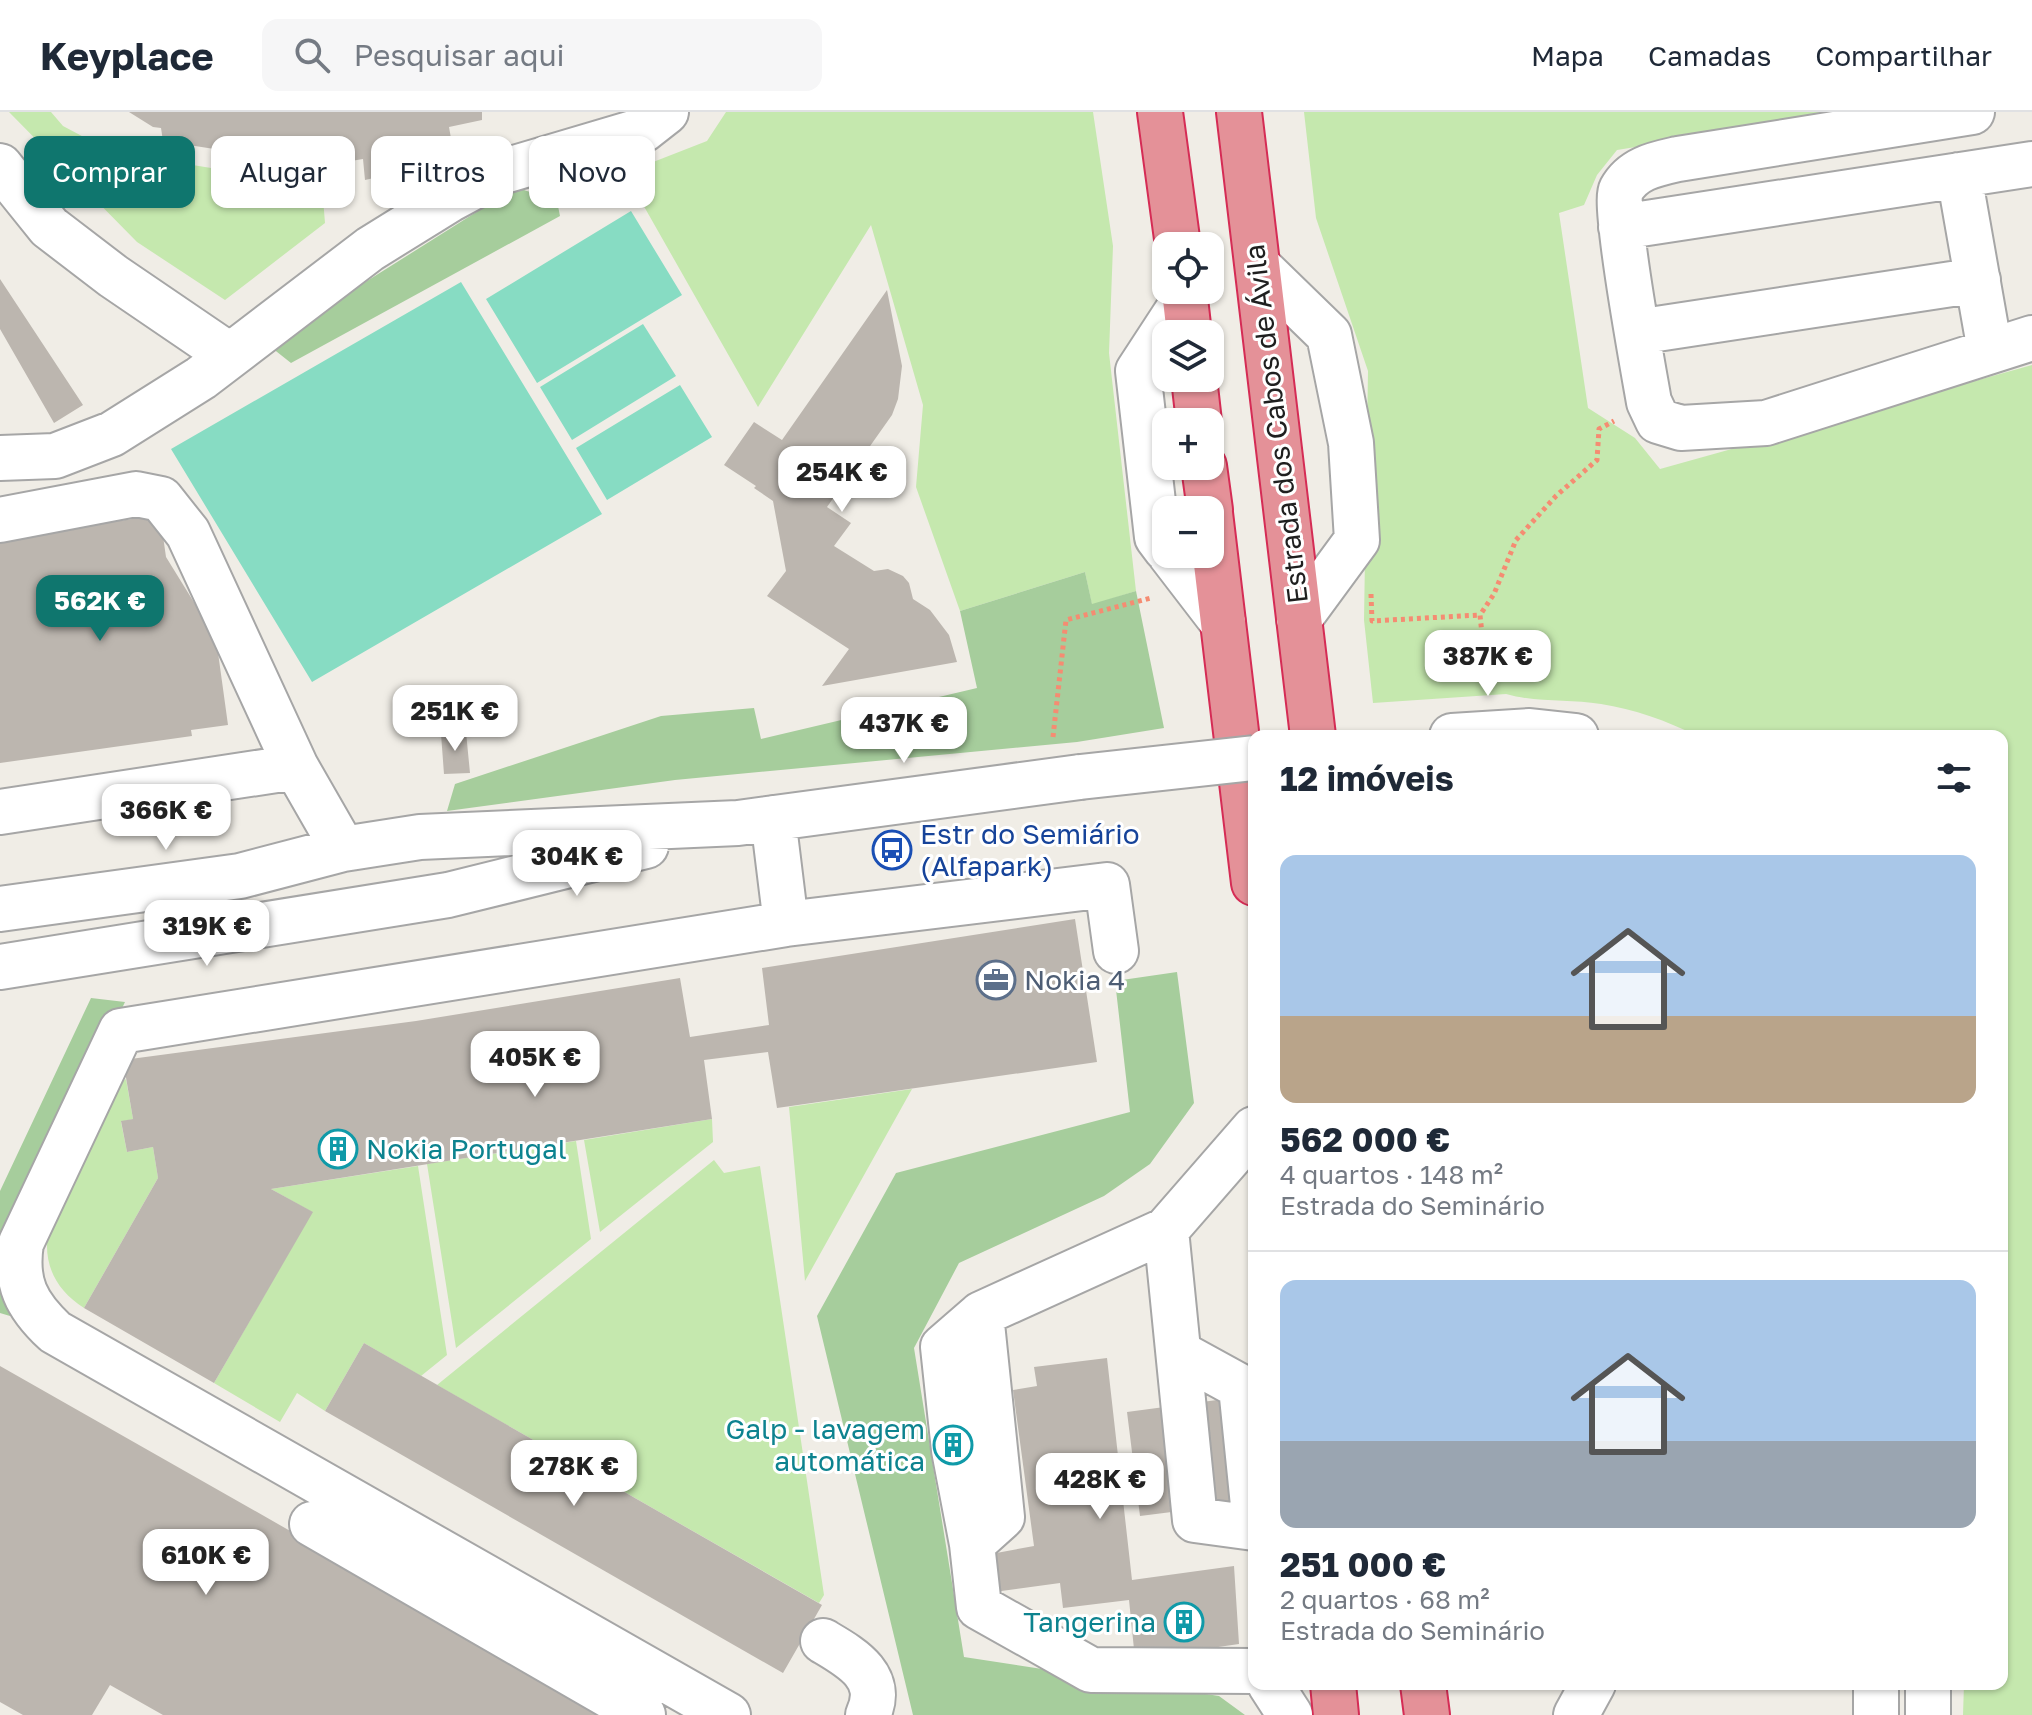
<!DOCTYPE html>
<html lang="pt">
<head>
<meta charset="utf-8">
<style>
	:root { --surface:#fff; --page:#f6f6f7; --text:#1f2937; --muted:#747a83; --line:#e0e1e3; --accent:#0f766e }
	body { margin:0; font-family:"Golos Text",sans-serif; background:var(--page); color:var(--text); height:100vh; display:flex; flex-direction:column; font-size:30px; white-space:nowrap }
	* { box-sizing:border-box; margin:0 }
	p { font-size:26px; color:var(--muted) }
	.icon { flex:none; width:44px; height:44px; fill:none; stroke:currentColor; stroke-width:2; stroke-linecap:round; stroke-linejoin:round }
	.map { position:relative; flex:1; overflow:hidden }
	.sheet { position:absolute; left:1248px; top:618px; width:760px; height:960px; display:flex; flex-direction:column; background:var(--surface); border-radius:16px; box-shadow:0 2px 6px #0004 }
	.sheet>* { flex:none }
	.banner { position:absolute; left:24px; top:24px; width:760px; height:72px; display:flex; gap:16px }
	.buttons { position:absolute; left:1152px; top:120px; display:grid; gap:16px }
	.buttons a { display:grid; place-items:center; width:72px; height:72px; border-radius:16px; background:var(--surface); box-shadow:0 2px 6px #0004; font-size:40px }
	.price { position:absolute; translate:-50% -68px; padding:0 18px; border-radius:16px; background:#fff; color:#222; font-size:26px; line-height:52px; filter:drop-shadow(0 2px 4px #0008) }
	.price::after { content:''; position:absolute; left:50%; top:48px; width:24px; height:18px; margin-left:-12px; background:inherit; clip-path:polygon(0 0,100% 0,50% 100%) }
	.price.selected { background:var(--accent); color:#fff }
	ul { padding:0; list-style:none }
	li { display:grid; align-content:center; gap:16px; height:424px; padding:0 32px }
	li+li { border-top:2px solid var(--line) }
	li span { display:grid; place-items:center; height:248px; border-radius:16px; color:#555 }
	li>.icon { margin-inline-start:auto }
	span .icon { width:144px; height:144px; fill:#fffc; stroke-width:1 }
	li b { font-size:34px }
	h2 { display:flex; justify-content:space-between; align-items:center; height:96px; padding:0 32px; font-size:34px }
	.tag { padding:0 28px; border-radius:16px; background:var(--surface); box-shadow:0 2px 6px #0004; font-size:28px; line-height:72px }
	.tag.selected { background:var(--accent); color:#fff }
	header { display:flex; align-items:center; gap:48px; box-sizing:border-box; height:112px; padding:0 40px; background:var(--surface); border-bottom:2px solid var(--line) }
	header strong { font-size:38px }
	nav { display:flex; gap:44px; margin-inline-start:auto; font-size:28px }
	.search { width:560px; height:72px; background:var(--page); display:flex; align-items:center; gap:20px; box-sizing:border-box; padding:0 28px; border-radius:16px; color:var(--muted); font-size:30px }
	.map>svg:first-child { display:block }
	.grass { fill:#c5e8ae }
	.forest { fill:#a6cd9c }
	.pitch { fill:#87dcc3 }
	.building { fill:#bcb6af }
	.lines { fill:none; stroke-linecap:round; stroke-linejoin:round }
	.minor-casing { stroke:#a6a6a6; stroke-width:48 }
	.highway-casing { stroke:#d52c55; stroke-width:48 }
	.path { stroke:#f58c72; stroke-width:5; stroke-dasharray:4 4; stroke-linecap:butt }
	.minor { stroke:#fff; stroke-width:44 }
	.highway { stroke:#e49198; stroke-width:44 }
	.minor-bridge-casing { stroke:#a6a6a6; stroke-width:48; stroke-linecap:butt }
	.minor-bridge { stroke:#fff; stroke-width:44 }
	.labels { text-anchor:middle; stroke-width:6; stroke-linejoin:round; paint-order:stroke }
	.street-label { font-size:28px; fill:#1f1f1f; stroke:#fff }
	.transit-label { font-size:28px; fill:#164399; stroke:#fff; text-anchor:start }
	.service-label { font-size:28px; fill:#4e5e75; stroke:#fff; text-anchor:start }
	.culture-label { font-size:28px; fill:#0d838f; stroke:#fff; text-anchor:end }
</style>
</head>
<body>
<header>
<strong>Keyplace</strong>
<div class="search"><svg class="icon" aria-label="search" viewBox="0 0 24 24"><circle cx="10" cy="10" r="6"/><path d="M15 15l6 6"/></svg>Pesquisar aqui</div>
<nav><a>Mapa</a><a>Camadas</a><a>Compartilhar</a></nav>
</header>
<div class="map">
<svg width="2032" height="1603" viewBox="0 0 2032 1603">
	<rect width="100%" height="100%" fill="#f0ede6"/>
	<!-- grass -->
	<path class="grass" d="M9,0H51L63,14L112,40L322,74L325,111L225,188L137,130Z
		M726,0H1093L1113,134L1109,241L1136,479L1092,493L1085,460L960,499L916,375L923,293L871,113L758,295L625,61L707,29Z
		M1304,0H1854L1617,38L1597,63L1584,93L1559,101L1588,296L1635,326L1660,357L2032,253V1603H1963L1964,1572H2002V624H1697C1668,609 1633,597 1601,592C1569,587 1538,591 1506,582L1373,591L1364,508L1368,259L1316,106Z
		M126,967L133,1007L121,1010L127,1040L153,1035L158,1066L84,1196C56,1178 43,1153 48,1120L119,972Z
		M912,977L805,1169L789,995Z
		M712,1007L713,1030L600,1120L584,1028Z
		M576,1029L591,1127L456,1236L427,1052Z
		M714,1048L724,1061L760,1054L824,1483L819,1491L437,1273Z
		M418,1054L447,1243L421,1264L364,1231L325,1299L297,1281L280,1310L214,1271L312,1100L271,1077Z"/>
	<!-- forest -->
	<path class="forest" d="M521,77L557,89L560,104L291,251L267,232L486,94Z
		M1085,460L1092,492L1136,479L1164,616L1077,630L675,668L447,699L455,672L661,604L754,596L761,627L977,576L960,499Z
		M1177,860L1194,991L1150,1052L1104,1084L959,1151L914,1236L964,1545L1219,1584L1245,1603H913L817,1204L896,1061L1130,1000L1115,869Z
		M91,886L125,890L7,1135L10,1204L0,1201V1079Z"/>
	<!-- pitch -->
	<path class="pitch" d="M631,99L682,183L537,271L486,187Z
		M461,170L602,402L312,570L171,337Z
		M643,212L676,264L572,328L540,275Z
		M680,273L712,325L607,388L576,336Z"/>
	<!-- building -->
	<path class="building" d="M129,0H482V8L449,15L452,32L415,38L419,56L365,68L363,47L291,59V49L163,29L161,16L153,15Z
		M0,167L83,293L54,311L0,217Z
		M887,178L902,254L898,287L892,303L827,395L851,411L834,434L874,459L888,457L903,464L909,471L913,487L930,498L949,523L957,550L822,574L849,537L767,484L786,459L773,389L754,376L756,374L724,353L754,310L782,328Z
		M160,403L166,445L216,526L228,613L191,618L192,624L0,651V426Z
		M466,620L470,661L444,662L441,622Z
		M1075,807L1097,950L777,996L768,940L704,948L712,1007L271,1077L313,1100L214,1271L84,1196L158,1066L153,1035L127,1040L121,1009L133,1007L123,948L416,909L680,866L690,925L769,913L762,856Z
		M364,1231L822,1493L783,1561L325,1299Z
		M1107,1246L1132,1468L1234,1454L1239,1532L1135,1547L1129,1488L1063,1496L1060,1471L994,1480L991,1442L1034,1434L1013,1278L1037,1274L1034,1255Z
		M0,1254L614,1603H163L110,1573L92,1603H23L0,1590Z
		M1232,1286L1243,1391L1140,1404L1127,1300Z"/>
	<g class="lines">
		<!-- minor casing -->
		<g class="minor-casing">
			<path id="minor" d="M1972,0L1678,47C1656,52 1633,56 1621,78C1613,93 1644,261 1649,290L1658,309L1681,316L1766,311L2032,226
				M0,54L49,115L113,164L229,243
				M1959,63L1990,239
				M1621,115L2032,52
				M1258,154L1329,223L1351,331L1357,428L1299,507
				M1637,220L1978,168
				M0,346L55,344L112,322L201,266L370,137L449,88L501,60L643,18L666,0
				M0,408L136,382L161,387L188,421L296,655L343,737
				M1166,437L1157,425L1138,259L1185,187
				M1170,442L1223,511
				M1452,624L1530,619L1576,624
				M0,700L296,655
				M773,706L786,812
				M0,797L240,764L343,737L420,725L738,711L1080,665
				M0,855L448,783L646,734
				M1254,1017L1166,1118L981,1202L1002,1405L972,1432L979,1495L1091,1558L1254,1559
				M1166,1118L1195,1408L1254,1416
				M1179,1241L1241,1275L1254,1403
				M312,1412L643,1603
				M972,1432L954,1338L943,1235L981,1202
				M823,1529C850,1545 886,1564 868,1603
				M1270,1572L1290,1603
				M728,1603L55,1220C26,1193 15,1171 21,1131L121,919L786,812L1107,773L1116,839
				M1576,1603L1593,1572
				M1876,1603V1572
				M1928,1603V1572"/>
		</g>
		<!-- highway casing -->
		<g class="highway-casing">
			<path id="highway" d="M1160,0L1178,134
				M1239,0L1313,624
				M1184,178L1189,222
				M1194,266L1199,310
				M1204,354L1210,398
				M1210,401L1254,771
				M1333,1572L1336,1603
				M1423,1572L1427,1603"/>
		</g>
		<!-- path -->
		<path class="path" d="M1371,482L1372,509L1480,503
			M1488,579L1480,503L1494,482L1516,428L1556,384L1597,348L1599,317L1614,309
			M1053,625L1066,508L1151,486"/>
		<!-- minor -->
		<use href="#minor" class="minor"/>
		<!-- highway -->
		<use href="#highway" class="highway"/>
		<!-- minor-bridge casing -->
		<g class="minor-bridge-casing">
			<path id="minor-bridge" d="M1080,665L1254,646"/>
		</g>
		<!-- minor-bridge -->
		<use href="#minor-bridge" class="minor-bridge"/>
	</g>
	<!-- icons -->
	<defs>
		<g id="bus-ring" transform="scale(2)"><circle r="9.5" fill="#fff" stroke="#1a4fb4" stroke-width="1.5"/><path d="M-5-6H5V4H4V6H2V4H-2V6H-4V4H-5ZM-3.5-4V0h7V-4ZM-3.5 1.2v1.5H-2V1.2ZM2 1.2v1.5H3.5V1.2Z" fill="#1a4fb4"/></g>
		<g id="office-ring" transform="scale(2)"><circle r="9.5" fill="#fff" stroke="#5c6f8a" stroke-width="1.5"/><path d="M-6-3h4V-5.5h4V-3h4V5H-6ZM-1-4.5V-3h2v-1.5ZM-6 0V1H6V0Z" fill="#5c6f8a"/></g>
		<g id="building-ring" transform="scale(2)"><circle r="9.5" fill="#fff" stroke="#0f9aa8" stroke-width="1.5"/><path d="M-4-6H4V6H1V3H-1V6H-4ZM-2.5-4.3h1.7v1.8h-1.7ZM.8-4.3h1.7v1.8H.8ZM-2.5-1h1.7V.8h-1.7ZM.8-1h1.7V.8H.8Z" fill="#0f9aa8"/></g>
	</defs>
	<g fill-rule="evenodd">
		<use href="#bus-ring" x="892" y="738"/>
		<use href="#office-ring" x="996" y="868"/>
		<use href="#building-ring" x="338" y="1037"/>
		<use href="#building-ring" x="953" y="1333"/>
		<use href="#building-ring" x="1184" y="1510"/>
	</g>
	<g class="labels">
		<!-- street labels -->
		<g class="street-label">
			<text transform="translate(1276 312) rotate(-97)" y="10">Estrada dos Cabos de Ávila</text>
		</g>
		<!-- transit labels -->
		<g class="transit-label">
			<text x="920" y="732">Estr do Semiário<tspan x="920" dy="32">(Alfapark)</tspan></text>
		</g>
		<!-- service labels -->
		<g class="service-label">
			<text x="1024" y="878">Nokia 4</text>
		</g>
		<!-- culture labels -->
		<g class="culture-label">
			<text x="366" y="1047" text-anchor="start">Nokia Portugal</text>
			<text x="925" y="1327">Galp - lavagem<tspan x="925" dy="32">automática</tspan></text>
			<text x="1156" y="1520">Tangerina</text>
		</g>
	</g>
</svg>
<div class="buttons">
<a><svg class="icon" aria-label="locate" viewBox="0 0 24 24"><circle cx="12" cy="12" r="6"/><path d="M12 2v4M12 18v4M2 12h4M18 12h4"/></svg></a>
<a><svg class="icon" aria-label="layers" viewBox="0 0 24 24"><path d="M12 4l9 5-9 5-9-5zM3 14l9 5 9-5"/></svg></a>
<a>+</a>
<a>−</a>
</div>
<b class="price" style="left:842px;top:402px">254K €</b>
<b class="price selected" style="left:100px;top:531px">562K €</b>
<b class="price" style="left:1488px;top:586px">387K €</b>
<b class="price" style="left:455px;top:641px">251K €</b>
<b class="price" style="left:904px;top:653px">437K €</b>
<b class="price" style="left:166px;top:740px">366K €</b>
<b class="price" style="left:577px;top:786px">304K €</b>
<b class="price" style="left:207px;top:856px">319K €</b>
<b class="price" style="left:535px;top:987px">405K €</b>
<b class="price" style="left:574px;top:1396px">278K €</b>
<b class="price" style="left:1100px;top:1409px">428K €</b>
<b class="price" style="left:206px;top:1485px">610K €</b>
<div class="banner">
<a class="tag selected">Comprar</a>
<a class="tag">Alugar</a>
<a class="tag">Filtros</a>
<a class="tag">Novo</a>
</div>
<section class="sheet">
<h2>12 imóveis<svg class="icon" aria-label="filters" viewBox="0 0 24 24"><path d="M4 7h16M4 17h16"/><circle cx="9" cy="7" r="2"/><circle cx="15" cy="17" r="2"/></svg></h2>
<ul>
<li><span style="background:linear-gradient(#a9c7e8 65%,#b9a48a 0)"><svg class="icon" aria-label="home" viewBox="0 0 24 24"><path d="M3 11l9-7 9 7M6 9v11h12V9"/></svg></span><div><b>562 000 €</b><p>4 quartos · 148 m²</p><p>Estrada do Seminário</p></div></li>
<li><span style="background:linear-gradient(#a9c7e8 65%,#9aa5b1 0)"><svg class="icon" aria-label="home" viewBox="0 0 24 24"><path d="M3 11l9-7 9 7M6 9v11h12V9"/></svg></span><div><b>251 000 €</b><p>2 quartos · 68 m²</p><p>Estrada do Seminário</p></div></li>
</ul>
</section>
</div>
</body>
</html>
